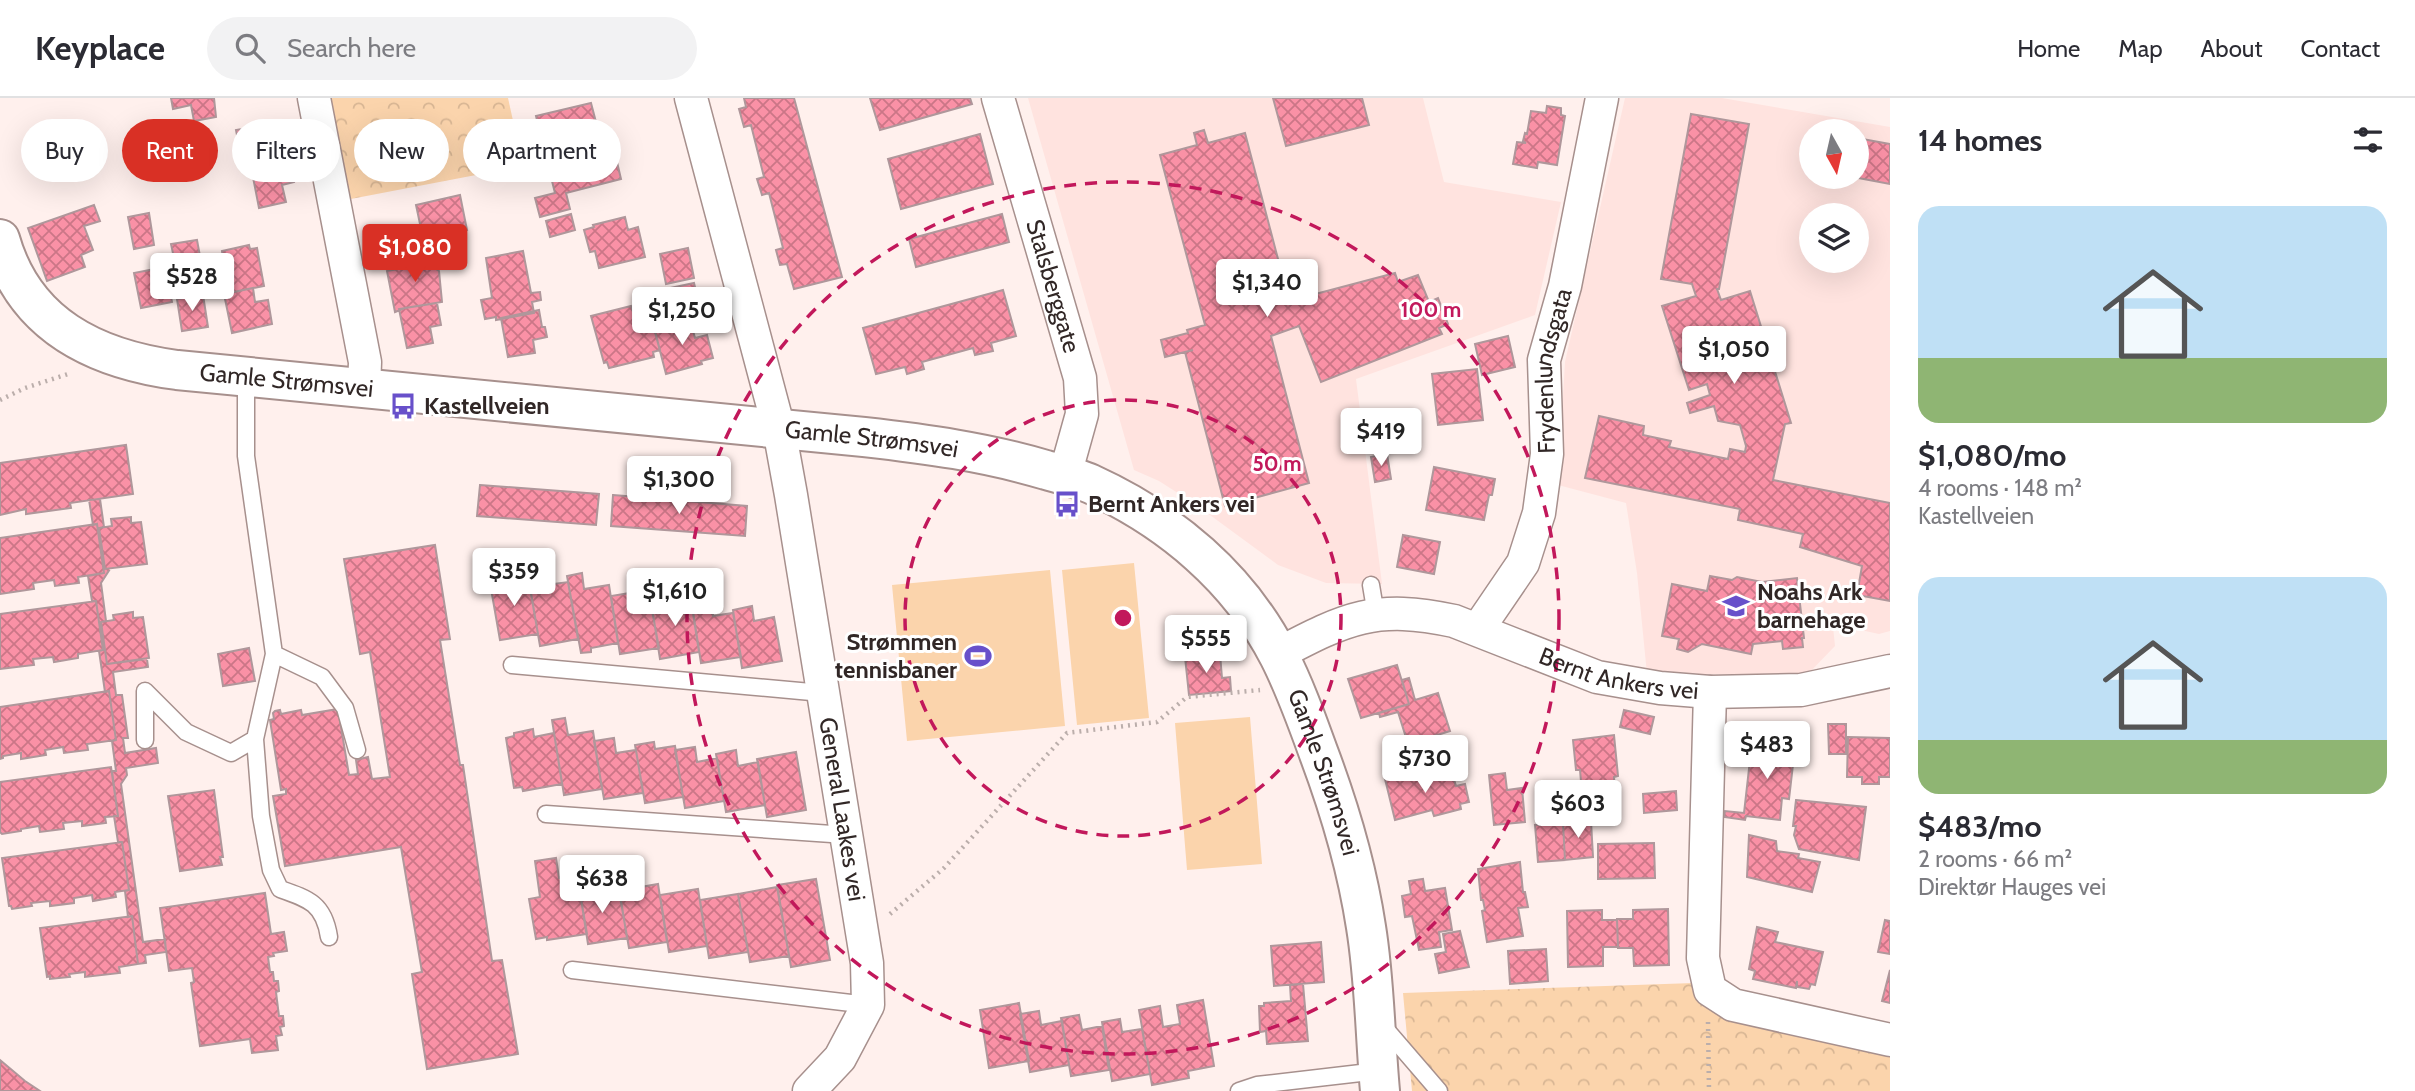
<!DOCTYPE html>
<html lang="en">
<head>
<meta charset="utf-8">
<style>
	:root { --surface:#fff; --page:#f2f2f3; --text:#2b2b33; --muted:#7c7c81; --line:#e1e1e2; --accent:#d93025 }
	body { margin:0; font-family:Cabin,sans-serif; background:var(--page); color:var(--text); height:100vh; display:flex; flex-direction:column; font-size:26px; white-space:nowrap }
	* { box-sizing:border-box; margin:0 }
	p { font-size:23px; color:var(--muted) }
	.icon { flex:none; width:38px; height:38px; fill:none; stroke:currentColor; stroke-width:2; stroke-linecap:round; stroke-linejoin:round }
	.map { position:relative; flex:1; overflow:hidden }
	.panel { display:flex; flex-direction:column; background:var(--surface); width:525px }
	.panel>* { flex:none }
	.banner { position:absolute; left:21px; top:21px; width:665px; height:63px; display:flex; gap:14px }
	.needle { width:46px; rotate:172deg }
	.tools { position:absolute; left:1799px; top:21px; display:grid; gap:14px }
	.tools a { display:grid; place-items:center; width:70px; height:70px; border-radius:50%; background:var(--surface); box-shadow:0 7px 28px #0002; font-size:35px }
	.price { position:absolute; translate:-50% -60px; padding:0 16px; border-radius:7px; background:#fff; color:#222; font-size:23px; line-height:46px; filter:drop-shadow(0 2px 4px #0008) }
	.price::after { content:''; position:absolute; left:50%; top:42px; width:21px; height:16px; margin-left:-10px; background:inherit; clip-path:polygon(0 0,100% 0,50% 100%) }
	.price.selected { background:var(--accent); color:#fff }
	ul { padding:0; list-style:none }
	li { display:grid; align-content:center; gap:14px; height:371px; padding:0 28px }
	li span { display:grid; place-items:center; height:217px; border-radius:21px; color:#555 }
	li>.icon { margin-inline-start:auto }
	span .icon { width:126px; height:126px; fill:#fffc; stroke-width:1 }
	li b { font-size:30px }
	h2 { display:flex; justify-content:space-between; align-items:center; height:84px; padding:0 28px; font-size:30px }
	.tag { padding:0 24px; border-radius:32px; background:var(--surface); box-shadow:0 7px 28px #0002; font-size:24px; line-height:63px }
	.tag.selected { background:var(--accent); color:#fff }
	header { display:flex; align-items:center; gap:42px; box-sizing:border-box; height:98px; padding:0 35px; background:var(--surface); border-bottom:2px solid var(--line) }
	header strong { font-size:33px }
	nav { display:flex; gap:38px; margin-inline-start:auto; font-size:24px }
	.search { width:490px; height:63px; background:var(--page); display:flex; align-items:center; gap:18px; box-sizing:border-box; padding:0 24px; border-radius:38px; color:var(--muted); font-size:26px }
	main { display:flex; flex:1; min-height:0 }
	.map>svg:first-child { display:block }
	.built { fill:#ffe3df; fill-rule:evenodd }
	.grass { fill:#fbd4ac }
	.forest { fill:url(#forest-crowns) }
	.building { fill:url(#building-cross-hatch); stroke:#af979b; stroke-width:2 }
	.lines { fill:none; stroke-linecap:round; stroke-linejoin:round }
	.lane-casing { stroke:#a7908d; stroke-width:19 }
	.street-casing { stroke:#a7908d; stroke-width:35 }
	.secondary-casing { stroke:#a7908d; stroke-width:42 }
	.path { stroke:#bbaeab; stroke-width:4.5; stroke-dasharray:2 5; stroke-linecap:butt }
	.lane { stroke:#fff; stroke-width:16 }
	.street { stroke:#fff; stroke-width:32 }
	.secondary { stroke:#fff; stroke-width:38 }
	.ring { fill:none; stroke:#c2185b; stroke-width:3.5; stroke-dasharray:12 9 }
	.labels { text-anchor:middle; stroke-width:6; stroke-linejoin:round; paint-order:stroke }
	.street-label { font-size:24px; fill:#312726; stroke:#fff }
	.poi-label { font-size:24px; font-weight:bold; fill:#312726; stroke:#fff; text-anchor:start }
	.centre { fill:#c2185b; stroke:#fff; stroke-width:3.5 }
	.ring-label { font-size:21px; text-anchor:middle; font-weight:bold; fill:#c2185b; stroke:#fff; stroke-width:6; stroke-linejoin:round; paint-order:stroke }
</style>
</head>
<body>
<header>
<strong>Keyplace</strong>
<div class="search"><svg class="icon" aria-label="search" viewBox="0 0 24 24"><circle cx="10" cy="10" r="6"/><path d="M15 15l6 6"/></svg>Search here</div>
<nav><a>Home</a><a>Map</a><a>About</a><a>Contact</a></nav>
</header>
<main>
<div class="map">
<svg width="1890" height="993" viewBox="0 0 1890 993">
	<defs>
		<pattern id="forest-crowns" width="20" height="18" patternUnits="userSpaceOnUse" patternTransform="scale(1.75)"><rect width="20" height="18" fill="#fbd4ac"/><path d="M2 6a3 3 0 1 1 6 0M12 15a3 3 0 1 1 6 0" fill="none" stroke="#d8b694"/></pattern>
		<pattern id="building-cross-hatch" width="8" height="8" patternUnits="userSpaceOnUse" patternTransform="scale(1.75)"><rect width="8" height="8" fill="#fa91a6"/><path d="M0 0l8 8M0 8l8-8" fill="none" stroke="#cb7687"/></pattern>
	</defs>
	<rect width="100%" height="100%" fill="#fff0ed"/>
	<!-- built -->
	<path class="built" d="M1028,0H1423L1444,84L1561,104L1535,217L1356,281L1382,486L1326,485L1278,467L1195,406L1159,383L1134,372Z
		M1625,0H1722L1890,29V533L1879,536L1847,529H1833L1835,548L1807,577L1647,576L1637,475L1626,405L1558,387L1565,264ZM1811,33H1857V79H1811ZM1811,117H1857V163H1811Z"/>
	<!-- grass -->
	<path class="grass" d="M1134,465L1149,620L1077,627L1062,472Z
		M1050,472L1065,628L907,643L892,487Z
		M1250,619L1262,766L1187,772L1175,625Z"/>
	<!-- forest -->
	<path class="forest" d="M314,0H508L523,68L335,104Z
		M1694,885L1700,906L1890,951V993H1412L1403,895Z"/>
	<!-- building -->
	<path class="building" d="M171,0H214L216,19L194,23L191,7L173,11Z
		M744,0H794L842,179L794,191L787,166L780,167L776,152L783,150L769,95L762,97L757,81L764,79L751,27L744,29L739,11L746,9Z
		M870,0H970L972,6L880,32Z
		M1273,0H1362L1369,27L1286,48Z
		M591,5L602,47L587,51L589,61L549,71L536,18Z
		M1547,8L1561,10V17L1565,18L1557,67L1538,64L1537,70L1513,66L1517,44L1526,45L1523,43L1525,35L1527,36L1531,13L1546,15Z
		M1691,16L1749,26L1719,191H1717L1721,202L1750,193L1791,325L1785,326L1773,382L1890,405V503L1857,497L1862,468L1800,449L1803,436L1738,422L1740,411L1585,380L1599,318L1644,328L1643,337L1671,343L1669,349L1728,361L1730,351L1745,354L1746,348L1740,327L1718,323L1714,308L1690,315L1687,305L1710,297L1707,286L1689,292L1662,208L1696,198L1692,186L1661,181Z
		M276,25L284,63L244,73L236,32Z
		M180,28L185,57L150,64L144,34Z
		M1204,32L1208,45L1245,35L1289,203L1395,175L1398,184L1418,177L1429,204L1438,200L1448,226L1439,230L1442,236L1321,284L1299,228L1271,238L1309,385L1225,408L1185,254L1193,252L1165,259L1161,242L1188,235L1187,232L1205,227L1160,57L1197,47L1194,35Z
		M980,36L993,86L901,111L888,61Z
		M1857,40L1890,46V86L1853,79H1857Z
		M290,61L294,84L282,87L286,104L259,110L251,69Z
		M589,61L591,70L617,64L621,81L566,95L570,111L540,119L535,100L555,95L549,71Z
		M460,97L467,132L423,140L416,107Z
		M94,107L100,123L84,128L93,152L81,157L85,169L47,183L28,130Z
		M149,115L154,147L134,151L128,119Z
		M571,116L575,132L550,139L546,123Z
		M1002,116L1009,144L916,169L909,141Z
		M625,119L628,132L638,129L645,159L599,170L595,153L590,154L584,132L594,129L593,127Z
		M197,142L202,169L177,174L171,146Z
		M249,147L250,151L257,150L264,188L219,197L214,168L224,166L222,153Z
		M688,150L694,180L666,186L660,156Z
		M523,153L531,195L540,194L541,202L532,204L534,215L496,222V219L485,221L481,202L492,200L486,160Z
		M411,154L439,173L442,204L405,210L395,214L387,173L398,171Z
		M165,169L172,204L141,210L134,175Z
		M694,185L700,210L678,215V217L647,222L642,196Z
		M253,190L255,204L268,202L272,226L232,235L224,196Z
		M1003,192L1016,238L991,245L993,253L975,257L973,250L922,264L924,271L907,276L905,269L876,276L863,230Z
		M203,197L208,229L182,233L177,201Z
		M437,205L441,227L430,229L433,245L407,250L399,211Z
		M631,208L635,220L644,218L648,231L656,229L654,230L660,252L653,254L654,259L609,270L607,264L604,265L591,218Z
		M539,212L542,229H545L547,239L533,242L535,255L508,259L501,220Z
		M690,222L695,240L707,237L713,260L701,263L702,266L666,276L654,230Z
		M1508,238L1515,269L1482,277L1475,246Z
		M1477,271L1483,322L1438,327L1432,276Z
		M126,347L133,396L70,405L71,410L26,416V411L0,417V365Z
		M1387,356L1391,381L1375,384L1371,359Z
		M1434,369L1495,381L1492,397H1489L1484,422L1426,412Z
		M480,387L599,396L596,427L477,418Z
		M613,397L747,408L745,438L611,428Z
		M100,401L104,429L99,430L105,471H110L101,485L106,523L101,524L107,566L147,561L148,569L113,574L116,597H122L128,640H123L125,655L156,650L158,665L126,670L127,677L121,686L143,844L165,841L166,854L145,857L146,865L138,866L132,818L128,819L125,793L129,792L122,744H118L114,718H118L112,673H116L112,643L116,642L109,593L105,594L99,553L103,552L96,503H92L88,478L104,475L97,426L93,427L89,402Z
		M131,419V425L141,424L147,466L105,471L99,430L112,428L111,421Z
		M97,426L104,475L78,479L79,485L55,488L54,482L33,485L34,491L0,496V440Z
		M1403,437L1440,444L1434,476L1397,469Z
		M435,447L450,541L440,542L460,667H463L492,863L502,862L518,956L427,971L412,876L422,874L401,749L285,768L273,698L286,696V691L281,692L270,622L274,621L273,615L275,613L280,612L281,616L301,612L302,617L338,611L349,677L358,676L356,662L368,659L372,681L390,679L370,554L360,556L344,461Z
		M582,475L584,491L609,487L618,545L591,550V554L581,555L567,478Z
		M1710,478L1732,482L1737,479L1762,484L1797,480L1804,540H1802L1803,549L1783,551L1782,543L1753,546L1751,556L1702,546L1688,554L1677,551L1679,541L1662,538L1672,486L1707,493Z
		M528,479L538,536L500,542L490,485Z
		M568,484L578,541L540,548L530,489Z
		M630,495L632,510L651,507L659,550L620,556L611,498Z
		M671,499L672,505L691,502L699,554L660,561L651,503Z
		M96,503L103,552L78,556V560L54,564L53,559L33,561L34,567L0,571V516Z
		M711,504L713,518L733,515L741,559L701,565L692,507Z
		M752,508L754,523L774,519L782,563L742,570L733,512Z
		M133,514V520L143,519L149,560L107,566L101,524L114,522L113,517Z
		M249,550L255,583L223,588L218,556Z
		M1220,556L1222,580L1230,579L1231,593L1189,597L1185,559Z
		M1397,567L1409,606L1361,620L1348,581Z
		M1409,580L1415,602L1438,595L1450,633L1408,646L1398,614L1380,619L1379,615L1409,606L1402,582Z
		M109,593L116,642L87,646L88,652L64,655L63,649L45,652L46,657L21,661V655L3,658V660L0,661V609Z
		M1624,612L1654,619L1650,636L1620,629Z
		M565,620L568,637L593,633L602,691L564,697L552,622Z
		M1828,626H1846V656H1829Z
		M533,631L534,639L554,635L562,686L523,693L522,689L514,690L506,640L514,638V635Z
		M1614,637L1618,678L1614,679L1615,692L1582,695L1580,672H1576L1573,642Z
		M1848,639L1890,640V679H1879V686H1862V679H1847Z
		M614,640L616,655L636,652L643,695L604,701L594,643Z
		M1756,640L1785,644L1783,657L1794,658L1789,701L1782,700L1780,722L1746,718L1745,722L1724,719L1725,713L1744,715L1751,653L1754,654Z
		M654,644L655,651L675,648L683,699L645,705L635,647Z
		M695,649L697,664L717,660L724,703L685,710L675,652Z
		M736,652L738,668L758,664L765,707L726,714L716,656Z
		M796,654L806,712L767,719L757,661Z
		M111,669L118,718L105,719L106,725L82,728V723L63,725L64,731L40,734L39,728L21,731V733L2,736L0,734V684Z
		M1421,672L1423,679L1428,678L1429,681L1452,675L1456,688L1465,686L1469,704L1460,706L1461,711L1434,718L1432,712L1395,722L1385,681Z
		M1505,675L1507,692L1522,690L1525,724L1494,727L1489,677Z
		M214,692L223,759H220L222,767L180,773L168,698Z
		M1676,693L1677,712L1644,715L1643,696Z
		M1796,702L1866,709L1859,762L1799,751L1794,737L1796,728H1793Z
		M1591,723L1593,759L1565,762L1563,725Z
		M1563,725L1565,762L1538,764L1535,727Z
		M1749,737L1776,743L1777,753L1799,756L1798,760L1820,764L1812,794L1747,779Z
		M122,744L129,792L115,794L116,799L93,803L92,797L74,800V805L50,808V803L31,805L32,808L12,811L11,808H9L2,760Z
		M1654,745L1655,780L1598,781V746Z
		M556,760L559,780L577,777L587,836L547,842V839L536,841L529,801L540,799L535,763Z
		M1520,764L1523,794H1525L1528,809L1518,810L1523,838L1487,844L1482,813L1485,812L1483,802H1481L1478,771Z
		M632,773L635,790L658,786L667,844L629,850L616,776Z
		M816,781L830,862L791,869L777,787Z
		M1423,781L1425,793L1445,790L1452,832L1439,834L1441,849L1419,852L1412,818L1405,819L1402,798L1411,796L1409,783Z
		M597,785L599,799L620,796L627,840L588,846L579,788Z
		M777,789L789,858L750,864L738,796Z
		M698,791L707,848L669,854L660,797Z
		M265,795L271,836L284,834L287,853L273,855L274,858L268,859L270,874H273L274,883H278L279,893L276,894L279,918H283L284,928L280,929L282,937L276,938L278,952L252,955L250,941L200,948L191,885L194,884L192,870L169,873L160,810Z
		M738,796L748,854L709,860L700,802Z
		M1668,811L1669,867L1634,868L1633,850H1618L1617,821H1633V812Z
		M1602,812V822H1617L1618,849H1603V868L1568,869L1567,813Z
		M132,818L138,866L119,869L120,875L85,879V874L69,876L70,879L50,881V878L47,879L40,830Z
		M1885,822L1890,823V856L1878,854Z
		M1757,829L1778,834L1775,844L1823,854L1815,887L1811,886L1809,891L1797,889V883L1796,890L1753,881L1755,873L1749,871Z
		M1460,833L1469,869L1439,875L1435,856L1446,854L1443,836Z
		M1321,844L1324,884L1274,888L1271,848Z
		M1546,851L1548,883L1510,886L1508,853Z
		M1890,872V905L1882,903Z
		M1303,886L1308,943L1267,946L1266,933L1260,934L1259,908H1264V905L1291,903L1290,887Z
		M1203,902L1214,968L1188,973L1189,980L1152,987L1139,912L1160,908L1163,929L1180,926L1177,907Z
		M1019,905L1029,963L989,970L980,912Z
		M1039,913L1041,927L1062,923L1069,967L1030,974L1020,916Z
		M1079,917L1082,932L1102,928L1109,972L1071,978L1061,920Z
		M1120,921L1122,934L1142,931L1150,976L1112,983L1102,924Z
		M0,962L25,983L40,993H0Z"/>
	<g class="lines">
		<!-- lane casing -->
		<g class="lane-casing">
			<path id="lane" d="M246,279V358L274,556L255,641L261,718L271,772L280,791C309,801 324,806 329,839
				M1371,487L1376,517
				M274,556L322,579L345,610L357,652
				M512,567L822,595
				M145,642V593L186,634L231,655L255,641
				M546,716L846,737
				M572,872L868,907
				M1383,928L1439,993
				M1239,993L1257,987L1378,973"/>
		</g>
		<!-- street casing -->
		<g class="street-casing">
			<g id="street">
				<path d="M314,0L365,264L364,291"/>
				<path id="s1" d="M691,0L779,331L791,397L867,865L868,907L840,960L809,993"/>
				<path id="s2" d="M998,0L1080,280L1082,316L1065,377"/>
				<path id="s3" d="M1478,531L1523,465L1539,415L1547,356L1544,262L1565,188L1602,0"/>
				<path id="s4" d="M1278,556C1346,520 1376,506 1454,523L1597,579L1660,590L1710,594L1801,592L1890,573"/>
				<path d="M1710,594L1703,860L1710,892L1733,907L1890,942"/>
			</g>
		</g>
		<!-- secondary casing -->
		<g class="secondary-casing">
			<g id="secondary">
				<path id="s5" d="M0,141C24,227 95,261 177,272L864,339C926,346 986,354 1046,372C1061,376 1077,380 1091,386C1170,422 1239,480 1279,558C1295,589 1307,623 1319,656C1340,712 1357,770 1366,829C1375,884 1375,939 1380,993"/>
			</g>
		</g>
		<!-- path -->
		<path class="path" d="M0,302L25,290L71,275
			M890,816L944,770L1067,635L1157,624L1187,599L1260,592
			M1708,924L1709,993"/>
		<!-- lane -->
		<use href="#lane" class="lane"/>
		<!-- street -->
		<use href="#street" class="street"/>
		<!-- secondary -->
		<use href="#secondary" class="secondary"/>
	</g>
	<!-- distance rings -->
	<g class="ring">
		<circle cx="1123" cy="520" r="218"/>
		<circle cx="1123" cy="520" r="436"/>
	</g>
	<!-- icons -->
	<defs>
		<g id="bus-bare" transform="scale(2.1)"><path d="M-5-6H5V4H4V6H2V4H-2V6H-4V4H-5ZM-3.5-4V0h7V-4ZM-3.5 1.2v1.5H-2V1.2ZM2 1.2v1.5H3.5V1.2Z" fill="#6850ca" stroke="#fff" stroke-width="2.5" paint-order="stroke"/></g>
		<g id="school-bare" transform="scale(2.1)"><path d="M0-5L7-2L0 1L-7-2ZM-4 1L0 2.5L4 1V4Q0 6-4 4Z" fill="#6850ca" stroke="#fff" stroke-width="2.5" paint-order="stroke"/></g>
		<g id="stadium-bare" transform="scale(2.1)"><path d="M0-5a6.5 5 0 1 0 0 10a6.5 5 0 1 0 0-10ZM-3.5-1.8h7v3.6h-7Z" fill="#6850ca" stroke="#fff" stroke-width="2.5" paint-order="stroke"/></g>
	</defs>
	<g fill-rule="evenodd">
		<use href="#bus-bare" x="403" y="308"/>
		<use href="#bus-bare" x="1067" y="406"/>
		<use href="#school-bare" x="1736" y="508"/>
		<use href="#stadium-bare" x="978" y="558"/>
	</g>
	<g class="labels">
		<!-- street labels -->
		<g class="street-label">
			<text dy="8" stroke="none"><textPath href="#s2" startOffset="196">Stalsberggate</textPath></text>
			<text dy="8" stroke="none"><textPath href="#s3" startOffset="276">Frydenlundsgata</textPath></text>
			<text dy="8" stroke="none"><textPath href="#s5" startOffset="345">Gamle Strømsvei</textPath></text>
			<text dy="8" stroke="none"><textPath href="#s5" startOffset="933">Gamle Strømsvei</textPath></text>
			<text dy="8" stroke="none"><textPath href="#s4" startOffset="359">Bernt Ankers vei</textPath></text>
			<text dy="8" stroke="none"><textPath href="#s5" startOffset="1542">Gamle Strømsvei</textPath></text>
			<text dy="8" stroke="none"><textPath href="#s1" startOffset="728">General Laakes vei</textPath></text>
		</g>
		<!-- poi labels -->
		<g class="poi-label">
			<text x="424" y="316">Kastellveien</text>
			<text x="1088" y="414">Bernt Ankers vei</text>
			<text x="1757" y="502">Noahs Ark<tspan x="1757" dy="28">barnehage</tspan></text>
			<text x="957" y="552" text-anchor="end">Strømmen<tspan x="957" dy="28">tennisbaner</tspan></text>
		</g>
	</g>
	<circle cx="1123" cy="520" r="10" class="centre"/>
	<g class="ring-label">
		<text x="1431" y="219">100 m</text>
		<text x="1277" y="373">50 m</text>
	</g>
</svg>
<div class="tools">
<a><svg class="needle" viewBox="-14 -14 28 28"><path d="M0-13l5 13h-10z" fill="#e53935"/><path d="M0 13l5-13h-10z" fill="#7c7c81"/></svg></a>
<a><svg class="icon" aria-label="layers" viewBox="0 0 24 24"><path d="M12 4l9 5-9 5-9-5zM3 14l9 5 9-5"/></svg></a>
</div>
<b class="price selected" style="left:415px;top:186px">$1,080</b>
<b class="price" style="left:192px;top:215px">$528</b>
<b class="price" style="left:1267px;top:221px">$1,340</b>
<b class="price" style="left:682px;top:249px">$1,250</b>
<b class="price" style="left:1734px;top:288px">$1,050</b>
<b class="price" style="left:1381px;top:370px">$419</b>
<b class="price" style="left:679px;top:418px">$1,300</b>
<b class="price" style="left:514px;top:510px">$359</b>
<b class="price" style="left:675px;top:530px">$1,610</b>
<b class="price" style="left:1206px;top:577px">$555</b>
<b class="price" style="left:1767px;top:683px">$483</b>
<b class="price" style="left:1425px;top:697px">$730</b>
<b class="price" style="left:1578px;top:742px">$603</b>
<b class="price" style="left:602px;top:817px">$638</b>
<div class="banner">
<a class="tag">Buy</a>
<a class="tag selected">Rent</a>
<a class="tag">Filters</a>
<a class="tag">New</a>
<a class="tag">Apartment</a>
</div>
</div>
<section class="panel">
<h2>14 homes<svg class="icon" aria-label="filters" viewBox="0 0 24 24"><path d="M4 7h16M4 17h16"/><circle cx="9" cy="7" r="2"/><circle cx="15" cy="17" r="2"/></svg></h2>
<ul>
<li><span style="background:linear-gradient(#bfe0f5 70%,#8fb573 0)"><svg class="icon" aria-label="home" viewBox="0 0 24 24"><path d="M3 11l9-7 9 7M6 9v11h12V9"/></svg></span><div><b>$1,080/mo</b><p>4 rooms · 148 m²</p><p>Kastellveien</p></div></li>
<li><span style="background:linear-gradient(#bfe0f5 75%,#8fb573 0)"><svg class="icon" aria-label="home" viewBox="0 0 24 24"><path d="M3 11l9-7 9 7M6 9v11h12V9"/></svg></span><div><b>$483/mo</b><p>2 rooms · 66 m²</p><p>Direktør Hauges vei</p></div></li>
</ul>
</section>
</main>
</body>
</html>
